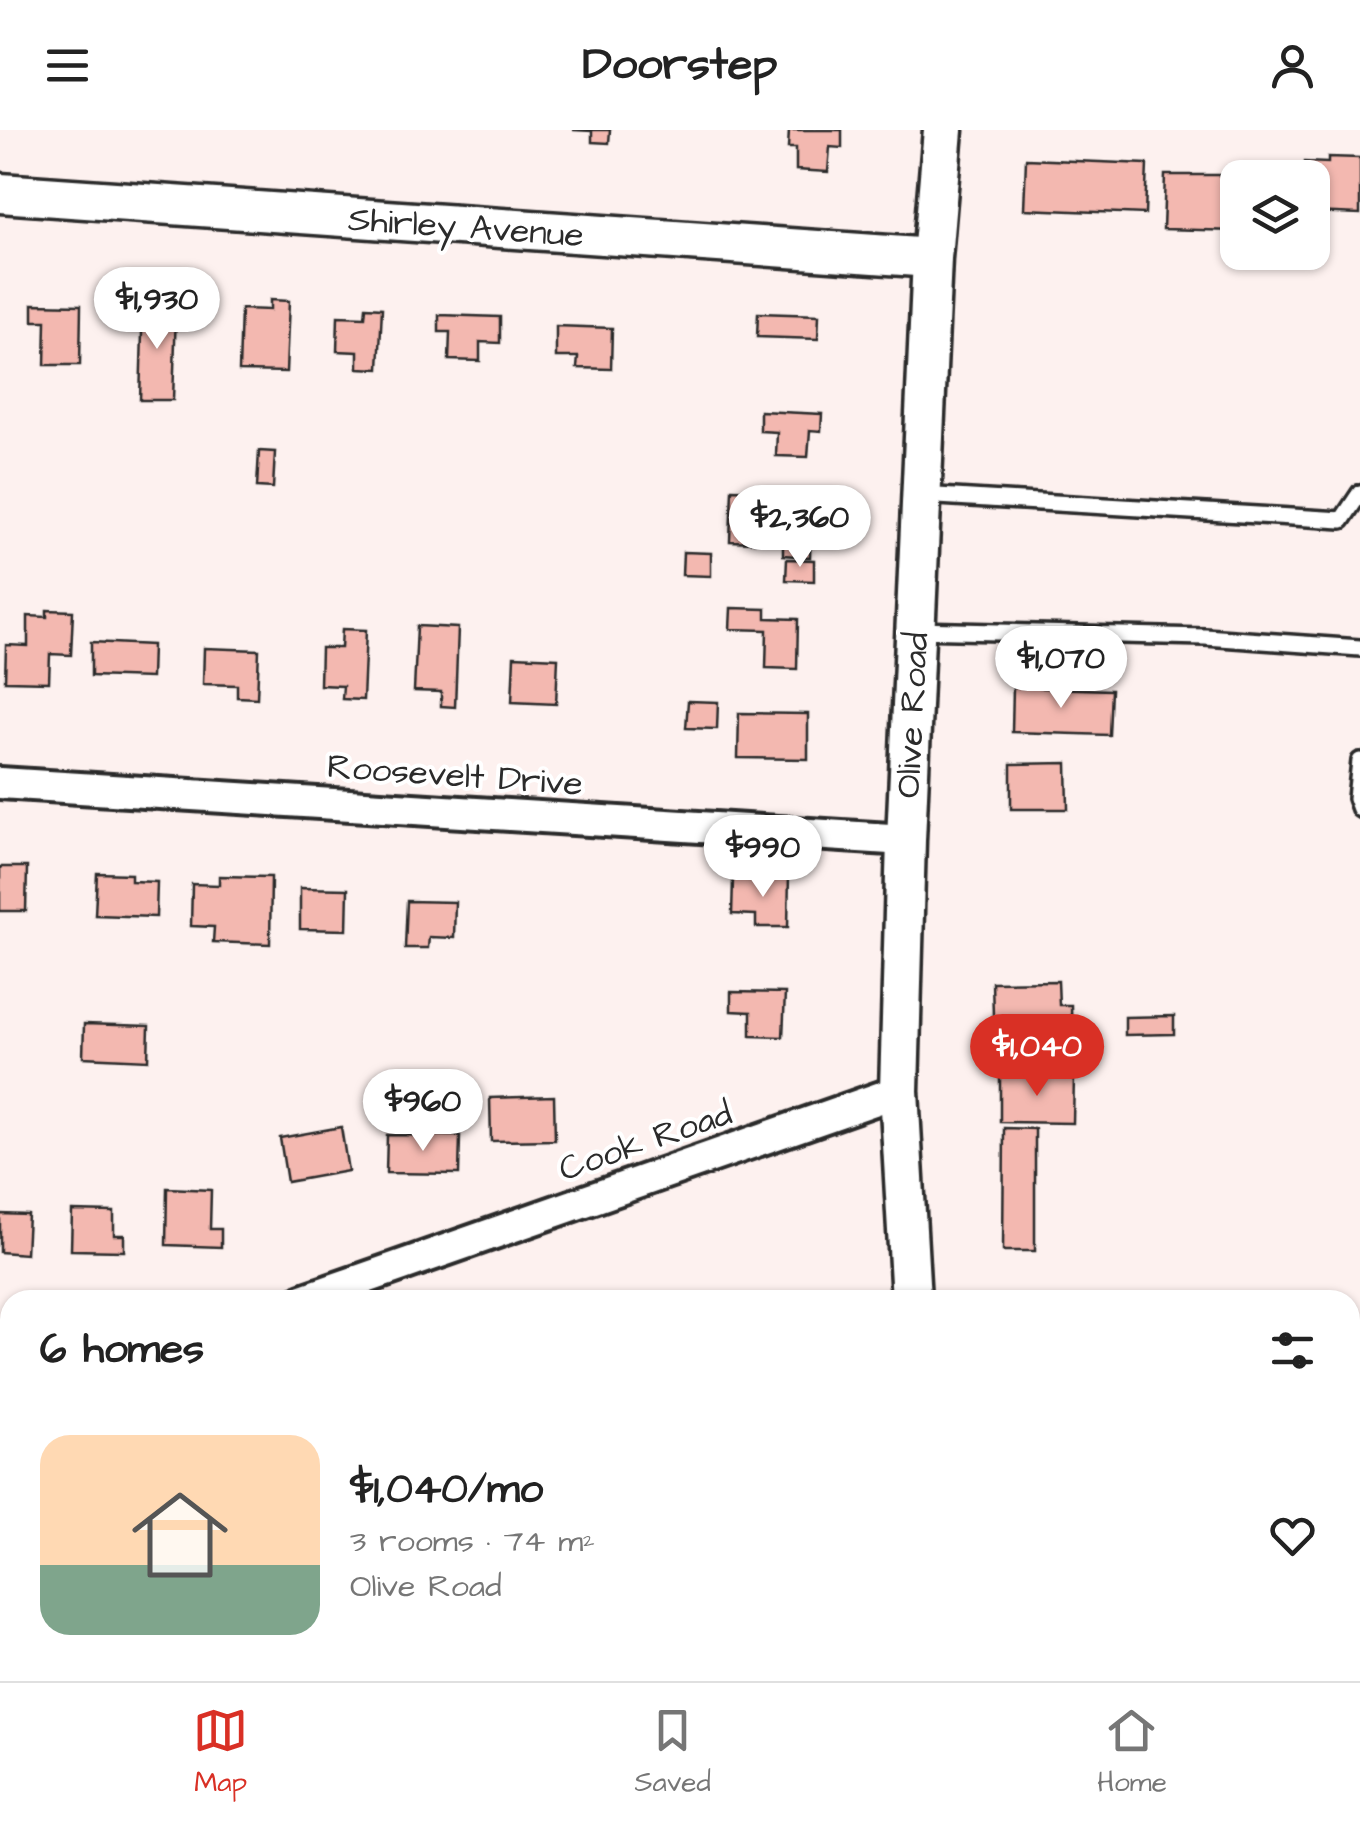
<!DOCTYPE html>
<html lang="en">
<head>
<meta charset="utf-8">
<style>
	:root { --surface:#fff; --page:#f2f2f2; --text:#222; --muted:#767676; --line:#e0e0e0; --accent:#d93025 }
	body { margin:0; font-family:"Architects Daughter",sans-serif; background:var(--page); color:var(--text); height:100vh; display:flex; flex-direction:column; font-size:38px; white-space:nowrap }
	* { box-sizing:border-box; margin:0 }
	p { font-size:32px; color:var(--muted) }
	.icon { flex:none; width:55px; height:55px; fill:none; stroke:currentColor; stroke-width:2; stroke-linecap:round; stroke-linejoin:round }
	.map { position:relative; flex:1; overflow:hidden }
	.sheet { position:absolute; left:0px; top:1160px; width:1360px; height:392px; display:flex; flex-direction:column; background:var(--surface); border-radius:30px 30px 0 0; box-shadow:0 2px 8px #0004 }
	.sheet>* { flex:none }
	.controls { position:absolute; left:1220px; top:30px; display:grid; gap:20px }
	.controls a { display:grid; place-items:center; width:110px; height:110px; border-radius:20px; background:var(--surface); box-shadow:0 2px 8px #0004; font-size:50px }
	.price { position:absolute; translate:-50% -85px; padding:0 22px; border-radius:35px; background:#fff; color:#222; font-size:32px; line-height:65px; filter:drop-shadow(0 2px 5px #0008) }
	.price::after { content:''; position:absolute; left:50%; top:60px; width:30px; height:22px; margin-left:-15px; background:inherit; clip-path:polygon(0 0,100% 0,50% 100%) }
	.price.selected { background:var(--accent); color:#fff }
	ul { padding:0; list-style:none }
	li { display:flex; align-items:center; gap:30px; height:250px; padding:0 40px }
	li span { display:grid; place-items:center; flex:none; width:280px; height:200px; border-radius:30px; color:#555 }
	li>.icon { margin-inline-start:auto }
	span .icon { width:120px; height:120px; fill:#fffc; stroke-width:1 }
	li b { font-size:42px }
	h2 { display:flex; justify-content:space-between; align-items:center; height:120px; padding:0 40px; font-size:42px }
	header { display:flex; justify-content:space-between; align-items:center; height:130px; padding:0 40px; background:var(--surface); font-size:45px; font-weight:800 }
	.tab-bar { display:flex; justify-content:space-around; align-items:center; height:140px; border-top:2px solid var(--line); background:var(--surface); font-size:28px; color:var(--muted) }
	.tab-bar a { display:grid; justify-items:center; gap:5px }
	.tab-bar .selected { color:var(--accent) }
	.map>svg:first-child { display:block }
	.building { fill:#f3b8b0; stroke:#2b2b2b; stroke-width:2.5 }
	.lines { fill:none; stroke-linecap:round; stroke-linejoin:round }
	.service-casing { stroke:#2b2b2b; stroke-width:22 }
	.minor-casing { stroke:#2b2b2b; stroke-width:38 }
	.tertiary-casing { stroke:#2b2b2b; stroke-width:45 }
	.service { stroke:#fff; stroke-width:15 }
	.minor { stroke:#fff; stroke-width:30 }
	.tertiary { stroke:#fff; stroke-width:38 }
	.labels { text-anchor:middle; stroke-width:8; stroke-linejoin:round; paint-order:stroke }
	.street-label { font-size:35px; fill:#2b2b2b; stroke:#fff }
</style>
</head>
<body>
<header><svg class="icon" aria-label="menu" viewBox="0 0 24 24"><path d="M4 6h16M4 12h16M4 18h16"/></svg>Doorstep<svg class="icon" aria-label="person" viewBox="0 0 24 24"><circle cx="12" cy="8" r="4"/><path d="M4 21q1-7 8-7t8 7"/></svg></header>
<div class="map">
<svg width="1360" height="1551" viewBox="0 0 1360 1551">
	<rect width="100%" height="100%" fill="#fdf1ef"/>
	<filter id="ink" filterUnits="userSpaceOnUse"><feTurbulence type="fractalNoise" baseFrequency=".01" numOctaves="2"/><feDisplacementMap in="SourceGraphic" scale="20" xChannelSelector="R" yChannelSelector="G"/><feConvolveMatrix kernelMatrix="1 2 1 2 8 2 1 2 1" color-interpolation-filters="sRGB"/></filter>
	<g filter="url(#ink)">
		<!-- building -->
		<path class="building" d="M573,0H610L609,13L592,12V1Z
			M789,0H842V18L830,17L828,42L796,40V18H788Z
			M1328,27L1360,28V84L1312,82V48H1304L1305,32L1328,33Z
			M1026,29L1147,34L1145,84L1024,79Z
			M1165,45H1227L1264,47L1238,48V101L1163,99Z
			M143,169L163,170V182H176L173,270H140Z
			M270,170L289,171L286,242L239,241L241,179L270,180Z
			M33,174L81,175L80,235H45L46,191H33Z
			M366,177L382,178L379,239L358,238V222L337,221L338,186L365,187Z
			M758,183L819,185L818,209L757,207Z
			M439,185L500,187V213L480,212V231L449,230L450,202H439Z
			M556,196L612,198L611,239L577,238L578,227H556Z
			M760,281L822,284L821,301L810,300L808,327L776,326L777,302L760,301Z
			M259,321L275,322L273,358L257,357Z
			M732,359L763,360V369L812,371L810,427L783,425V413L730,411Z
			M683,422L711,423V446L682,445Z
			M787,429L814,430V451L786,450Z
			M731,478L766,479V488L798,489L797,539L766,538L767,500L730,499Z
			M47,480L73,481L71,525L50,524L49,552L5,551L6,515L28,516V486L47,487Z
			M417,496L458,498L455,577L441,576V562L414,561Z
			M342,499L366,500L363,570L342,569L343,556L320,555L321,518H341Z
			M91,512L152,515L151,548L91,546Z
			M204,518L259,520L257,568L237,567V555L203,554Z
			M514,526L558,528L556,574L512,572Z
			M1013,557L1111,560L1109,605L1012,602Z
			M688,571L718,572L717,599L686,598Z
			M739,583L808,584V629L738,628Z
			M1067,633L1068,679H1011V634Z
			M0,737H27L26,781H0Z
			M773,742H789L788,797H756V785L732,784L733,749H773Z
			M97,743L131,744V751L157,752L156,787L95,785Z
			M219,746L271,747L270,814L213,812L214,797L191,796L192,754L219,755Z
			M300,758L348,759L347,800L300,799Z
			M407,771L455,772L454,808L429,807L428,818H405Z
			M1058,851L1059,875H1071L1072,919L994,920L992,852Z
			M731,862L785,863L783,907L751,906V882L731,881Z
			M1174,886V904L1125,905V887Z
			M84,894L149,896L148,930L83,927Z
			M1000,946H1074L1073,993L1000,992Z
			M554,966L555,1010L491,1011L490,968Z
			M341,997L348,1041L287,1052L280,1008Z
			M1004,998L1035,999V1121H1003Z
			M387,1005L460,1006L459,1044L386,1043Z
			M167,1058L211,1060L210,1099H221V1117L166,1115Z
			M72,1081L114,1082V1105H124V1121L71,1120Z
			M0,1084L28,1085L26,1124L0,1122Z"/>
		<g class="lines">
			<!-- service casing -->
			<g class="service-casing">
				<path id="service" d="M921,365L1342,390L1360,363
					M915,500L1205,507L1360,518
					M1360,631L1356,668L1360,679"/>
			</g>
			<!-- minor casing -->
			<g class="minor-casing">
				<path id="minor" d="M0,653L906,710
					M303,1170L899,961
					M0,1227L10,1228
					M0,1276L10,1272"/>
			</g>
			<!-- tertiary casing -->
			<g class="tertiary-casing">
				<path id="tertiary" d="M0,63L932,128
					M911,1170L899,961L906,710L932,128L943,0
					M950,1542L951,1551"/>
			</g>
			<!-- service -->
			<use href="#service" class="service"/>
			<!-- minor -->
			<use href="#minor" class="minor"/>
			<!-- tertiary -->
			<use href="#tertiary" class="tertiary"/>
		</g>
	</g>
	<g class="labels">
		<!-- street labels -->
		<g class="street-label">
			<text transform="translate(466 96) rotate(4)" y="12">Shirley Avenue</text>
			<text transform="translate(911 585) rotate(-87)" y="12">Olive Road</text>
			<text transform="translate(455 644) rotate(4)" y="12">Roosevelt Drive</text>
			<text transform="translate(645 1010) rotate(-19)" y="12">Cook Road</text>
		</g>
	</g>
</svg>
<div class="controls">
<a><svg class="icon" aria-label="layers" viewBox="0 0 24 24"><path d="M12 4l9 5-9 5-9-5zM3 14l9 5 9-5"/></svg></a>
</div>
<b class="price" style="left:157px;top:222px">$1,930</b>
<b class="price" style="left:800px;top:440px">$2,360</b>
<b class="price" style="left:1061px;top:581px">$1,070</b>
<b class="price" style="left:763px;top:770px">$990</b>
<b class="price selected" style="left:1037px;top:969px">$1,040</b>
<b class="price" style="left:423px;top:1024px">$960</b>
<section class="sheet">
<h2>6 homes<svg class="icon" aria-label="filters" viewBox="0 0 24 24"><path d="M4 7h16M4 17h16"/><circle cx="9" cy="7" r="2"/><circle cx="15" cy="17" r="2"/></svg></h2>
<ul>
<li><span style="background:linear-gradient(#ffd9b3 65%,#7fa58c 0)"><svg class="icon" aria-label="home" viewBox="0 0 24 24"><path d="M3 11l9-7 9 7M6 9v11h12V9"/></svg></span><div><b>$1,040/mo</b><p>3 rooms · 74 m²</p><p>Olive Road</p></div><svg class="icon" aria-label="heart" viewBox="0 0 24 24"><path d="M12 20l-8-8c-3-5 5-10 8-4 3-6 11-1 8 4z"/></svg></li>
</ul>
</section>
</div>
<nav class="tab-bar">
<a class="selected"><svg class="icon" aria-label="map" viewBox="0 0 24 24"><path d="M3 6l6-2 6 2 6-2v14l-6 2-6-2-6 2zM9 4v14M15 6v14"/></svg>Map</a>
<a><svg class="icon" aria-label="saved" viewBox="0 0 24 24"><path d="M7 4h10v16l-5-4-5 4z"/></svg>Saved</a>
<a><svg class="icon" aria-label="home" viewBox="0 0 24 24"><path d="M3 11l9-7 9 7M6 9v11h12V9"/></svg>Home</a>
</nav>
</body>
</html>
